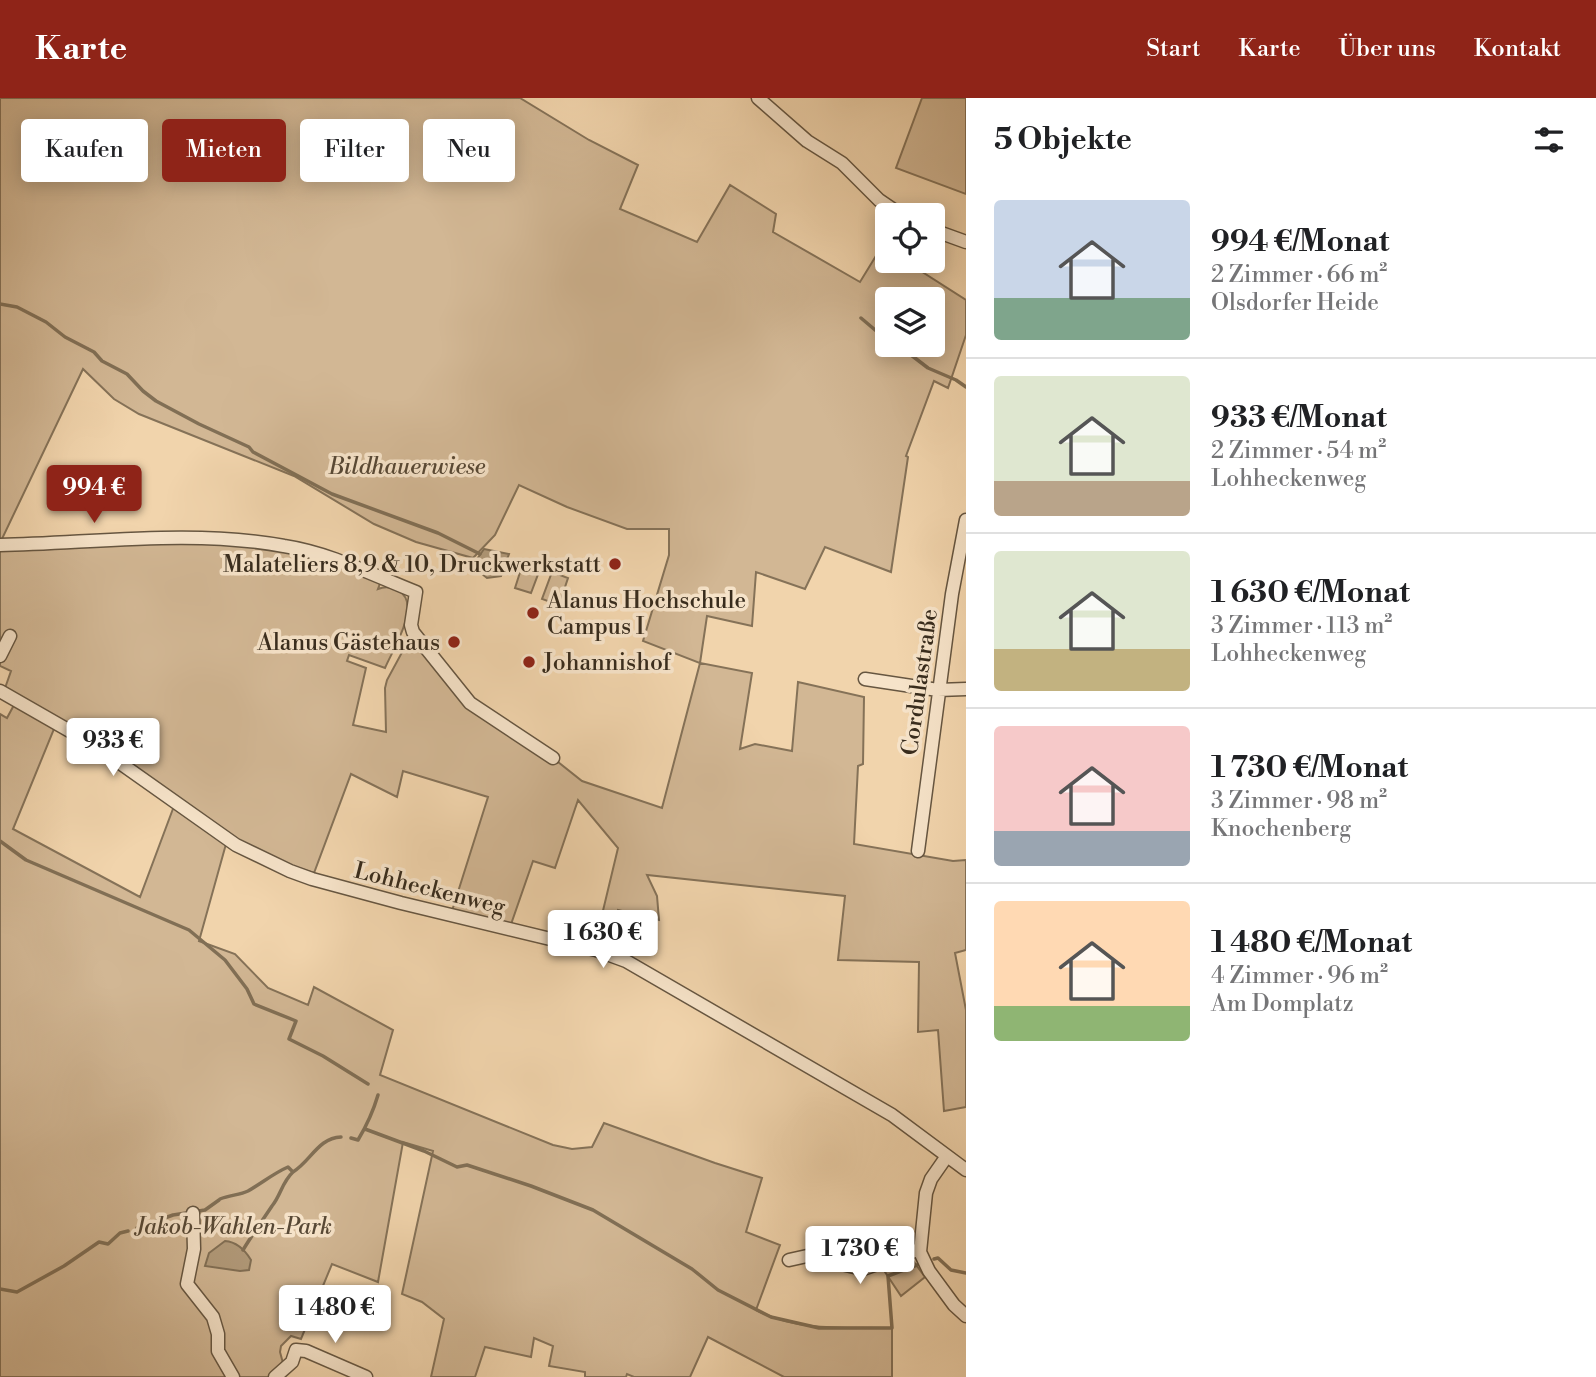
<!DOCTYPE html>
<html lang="de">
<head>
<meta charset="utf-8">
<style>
	:root { --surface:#fff; --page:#f2f2f2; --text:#202124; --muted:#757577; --line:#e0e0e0; --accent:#8f2418 }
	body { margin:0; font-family:"Libre Bodoni",serif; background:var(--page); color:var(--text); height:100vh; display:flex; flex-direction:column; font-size:26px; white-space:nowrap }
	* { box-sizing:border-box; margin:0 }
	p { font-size:23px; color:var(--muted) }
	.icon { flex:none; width:38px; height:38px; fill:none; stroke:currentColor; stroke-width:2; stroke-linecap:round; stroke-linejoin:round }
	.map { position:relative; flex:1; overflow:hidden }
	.details { display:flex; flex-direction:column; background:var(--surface); width:630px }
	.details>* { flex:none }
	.hud { position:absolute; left:21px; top:21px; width:665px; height:63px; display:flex; gap:14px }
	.tools { position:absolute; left:875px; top:105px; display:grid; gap:14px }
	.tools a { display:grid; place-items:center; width:70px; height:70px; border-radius:7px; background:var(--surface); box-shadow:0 4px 18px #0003; font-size:35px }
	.price { position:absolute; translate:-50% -60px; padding:0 16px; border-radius:7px; background:#fff; color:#222; font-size:23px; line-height:46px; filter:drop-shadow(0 2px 4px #0008) }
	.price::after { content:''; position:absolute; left:50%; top:42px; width:21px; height:16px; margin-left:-10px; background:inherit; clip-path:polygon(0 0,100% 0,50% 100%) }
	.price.current { background:var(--accent); color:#fff }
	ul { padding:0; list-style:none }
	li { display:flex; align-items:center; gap:21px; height:175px; padding:0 28px }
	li+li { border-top:2px solid var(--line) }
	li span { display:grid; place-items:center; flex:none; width:196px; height:140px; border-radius:7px; color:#555 }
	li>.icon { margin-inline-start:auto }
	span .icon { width:84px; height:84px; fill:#fffc; stroke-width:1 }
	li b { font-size:30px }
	h2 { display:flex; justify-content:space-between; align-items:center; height:84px; padding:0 28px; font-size:30px }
	.pill { padding:0 24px; border-radius:7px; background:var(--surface); box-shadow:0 4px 18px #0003; font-size:24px; line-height:63px }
	.pill.current { background:var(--accent); color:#fff }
	header { display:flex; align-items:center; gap:42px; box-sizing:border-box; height:98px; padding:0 35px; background:var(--accent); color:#fff }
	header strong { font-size:33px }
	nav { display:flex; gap:38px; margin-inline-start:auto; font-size:24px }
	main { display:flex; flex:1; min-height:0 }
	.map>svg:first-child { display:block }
	.green { fill:#d2b794; stroke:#857258; stroke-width:2; fill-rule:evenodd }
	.water { fill:#b29b7b; stroke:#816f55; stroke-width:2 }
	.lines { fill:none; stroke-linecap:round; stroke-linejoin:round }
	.stream { stroke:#816f55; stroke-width:3.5 }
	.minor-casing { stroke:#665641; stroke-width:15 }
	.minor { stroke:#f6e3c9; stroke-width:12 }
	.poi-dot { fill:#8f2418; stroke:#f6e3c9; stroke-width:2.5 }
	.labels { text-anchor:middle; stroke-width:7; stroke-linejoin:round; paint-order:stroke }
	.park-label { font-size:23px; font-style:italic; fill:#574835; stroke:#f6e3c9 }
	.poi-label { font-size:23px; fill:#382c1d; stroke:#f6e3c9; text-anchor:end }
	.street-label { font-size:23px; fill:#382c1d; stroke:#f6e3c9 }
</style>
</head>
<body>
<header>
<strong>Karte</strong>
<nav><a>Start</a><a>Karte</a><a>Über uns</a><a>Kontakt</a></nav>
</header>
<main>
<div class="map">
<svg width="966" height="1279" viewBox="0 0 966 1279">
	<rect width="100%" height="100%" fill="#f1d4ac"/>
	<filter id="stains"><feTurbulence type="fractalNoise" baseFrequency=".00286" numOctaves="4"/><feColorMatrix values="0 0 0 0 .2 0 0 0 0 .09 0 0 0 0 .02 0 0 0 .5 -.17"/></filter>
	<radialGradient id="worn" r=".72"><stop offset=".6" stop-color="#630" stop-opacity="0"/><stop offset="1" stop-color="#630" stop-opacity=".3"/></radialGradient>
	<!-- green -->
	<path class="green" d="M0,0H520L589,42L638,67L620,111L697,144L730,87L776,116L773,134L860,184L882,148L887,151V163H905L966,202V237L948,290L934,283L906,358L908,359L891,474L825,449L805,491L756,474L752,528L707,518L700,565L752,575L740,651L755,646L792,653L798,584L864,599L863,666L858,668L854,746L953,763L966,762V852L955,855L966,912V1009L944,1013L938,932L918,934L919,864L838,862L845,798L647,777L657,798L659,822L618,812L610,850L595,846L618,750L578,702L555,770L533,763L509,832L451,816L488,699L403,673L397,699L351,676L314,775L226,746L199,843L235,856L268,890L308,907L314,889L393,932L380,977L553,1047L572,1051L592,1049L604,1025L715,1065L762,1080L746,1134L780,1147L756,1212C799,1234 845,1229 892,1230V1279H784L708,1239L690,1279H634L627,1276L626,1279H585V1274L549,1268L553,1248L534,1240L531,1259L485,1249L475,1279H431L444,1221L422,1204L402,1196L433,1053L403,1044L378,1184L332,1166L301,1241L291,1238L281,1248L280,1254L283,1265L275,1279H0V616L7,620L14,607L54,631L13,731L140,799L177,700L4,593L11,573L0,568V451L172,439L287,448L382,480L378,491C385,488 392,489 399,493C422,506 393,551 385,570L349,557L347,563L366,570L353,627L386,634L385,590L387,582L413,534L464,599L553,660L582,683L662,710L700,565L643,543L669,457V431H627L567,409L519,387L495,437L473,460L416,444L374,426L294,378L139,316L114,301L83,271L0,445ZM887,201H933V247H887Z
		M922,0H966V96L896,70Z
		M523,465L540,471L531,495L515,490Z
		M552,474L568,480L559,507L542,501Z
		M911,1160L925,1179L901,1198L883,1171Z"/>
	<!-- water -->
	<path class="water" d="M484,451L509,456L501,478L487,480L477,472L475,464Z
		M225,1143C237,1144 245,1152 251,1162L249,1172L240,1173L205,1168L209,1155Z"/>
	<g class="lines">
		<!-- stream -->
		<path class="stream" d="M0,206L17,209L46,224L65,239L94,254L102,263L127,276L143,293L156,303L199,326L249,349L253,354L332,396L438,435L480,456
			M861,220L881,237L887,238
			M898,247L928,270L956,282L966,289
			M0,743L26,762L189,832L225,862L247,891L254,906L296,923L289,941L323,958L368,986
			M365,1031L424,1053L457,1069L467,1067L531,1088L593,1112L692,1171L718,1192L771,1219L819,1230H892L888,1178L917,1167
			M351,1040L358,1042C367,1027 373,1014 378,997
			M220,1101C230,1097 240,1097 248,1093C262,1085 274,1075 288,1069L293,1074C311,1063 318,1040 341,1039
			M137,1130L173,1117L205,1112L219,1102
			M243,1152C252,1137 262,1123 272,1108C281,1097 282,1084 293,1074
			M934,1161L938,1160L951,1172L966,1175
			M0,1191L17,1194L64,1168L99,1144L108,1146L120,1135L128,1133"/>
		<!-- minor casing -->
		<g class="minor-casing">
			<path id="minor" d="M758,0L807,43L842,65L879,102L901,117
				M933,132L966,144
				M0,447C94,445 191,431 284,448C330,455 373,477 416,494L411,527L413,534L470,605L553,660
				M0,558L10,538
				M865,581L938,592L966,591
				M0,593L96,648L236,747L290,773L312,781L401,805L596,852L626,863L892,1017L966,1072
				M918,753L952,496L966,422
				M947,1058L931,1081L926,1095L920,1154L929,1173L954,1207L966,1218
				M193,1115L194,1151L187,1186L213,1219L218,1236V1253L233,1279
				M789,1162L807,1158L863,1171L920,1151
				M275,1279L292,1264L296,1252L306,1253L366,1279"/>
		</g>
		<!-- minor -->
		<use href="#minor" class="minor"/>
	</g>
	<!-- markers -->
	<g class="poi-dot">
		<circle cx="615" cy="466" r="7"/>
		<circle cx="533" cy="515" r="7"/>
		<circle cx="454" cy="544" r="7"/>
		<circle cx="529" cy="564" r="7"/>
	</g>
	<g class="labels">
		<!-- park labels -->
		<g class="park-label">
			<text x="407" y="376">Bildhauerwiese</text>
			<text x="234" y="1136">Jakob-Wahlen-Park</text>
		</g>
		<!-- poi labels -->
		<g class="poi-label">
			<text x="601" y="474">Malateliers 8,9 &amp; 10, Druckwerkstatt</text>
			<text x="547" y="510" text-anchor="start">Alanus Hochschule<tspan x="547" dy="26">Campus I</tspan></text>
			<text x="440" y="552">Alanus Gästehaus</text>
			<text x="543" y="572" text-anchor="start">Johannishof</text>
		</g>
		<!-- street labels -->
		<g class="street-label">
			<text transform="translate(919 584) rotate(-82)" y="8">Cordulastraße</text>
			<text transform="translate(430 790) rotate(14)" y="8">Lohheckenweg</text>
		</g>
	</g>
	<rect width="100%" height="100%" filter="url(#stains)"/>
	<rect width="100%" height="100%" fill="url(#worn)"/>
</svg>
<div class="tools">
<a><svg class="icon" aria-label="locate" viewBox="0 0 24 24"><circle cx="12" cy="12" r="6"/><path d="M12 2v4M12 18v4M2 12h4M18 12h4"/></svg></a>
<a><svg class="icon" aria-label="layers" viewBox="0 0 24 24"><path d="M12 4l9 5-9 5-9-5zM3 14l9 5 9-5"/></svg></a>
</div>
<b class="price current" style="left:94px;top:427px">994 €</b>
<b class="price" style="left:113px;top:680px">933 €</b>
<b class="price" style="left:603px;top:872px">1 630 €</b>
<b class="price" style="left:860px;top:1188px">1 730 €</b>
<b class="price" style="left:335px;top:1247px">1 480 €</b>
<div class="hud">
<a class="pill">Kaufen</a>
<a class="pill current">Mieten</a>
<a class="pill">Filter</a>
<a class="pill">Neu</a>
</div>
</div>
<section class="details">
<h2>5 Objekte<svg class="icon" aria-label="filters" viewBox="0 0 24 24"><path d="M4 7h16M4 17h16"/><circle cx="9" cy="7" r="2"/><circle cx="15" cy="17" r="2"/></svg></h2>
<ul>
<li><span style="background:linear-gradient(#c9d6e8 70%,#7fa58c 0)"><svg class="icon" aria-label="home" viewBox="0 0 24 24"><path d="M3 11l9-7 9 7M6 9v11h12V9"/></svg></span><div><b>994 €/Monat</b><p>2 Zimmer · 66 m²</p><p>Olsdorfer Heide</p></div></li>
<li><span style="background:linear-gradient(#dfe7d0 75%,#b9a48a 0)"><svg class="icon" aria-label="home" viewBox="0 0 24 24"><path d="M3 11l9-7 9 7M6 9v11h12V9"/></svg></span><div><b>933 €/Monat</b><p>2 Zimmer · 54 m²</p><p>Lohheckenweg</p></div></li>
<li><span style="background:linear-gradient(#dfe7d0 70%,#c2b280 0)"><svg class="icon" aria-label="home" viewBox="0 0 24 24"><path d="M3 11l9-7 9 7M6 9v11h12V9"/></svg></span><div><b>1 630 €/Monat</b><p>3 Zimmer · 113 m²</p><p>Lohheckenweg</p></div></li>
<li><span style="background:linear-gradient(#f6c9c9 75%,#9aa5b1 0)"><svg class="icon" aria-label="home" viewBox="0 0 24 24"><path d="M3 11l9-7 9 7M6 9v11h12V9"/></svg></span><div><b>1 730 €/Monat</b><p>3 Zimmer · 98 m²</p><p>Knochenberg</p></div></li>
<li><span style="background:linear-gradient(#ffd9b3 75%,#8fb573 0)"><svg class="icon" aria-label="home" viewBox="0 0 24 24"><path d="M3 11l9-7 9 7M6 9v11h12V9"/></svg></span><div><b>1 480 €/Monat</b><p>4 Zimmer · 96 m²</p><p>Am Domplatz</p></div></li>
</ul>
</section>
</main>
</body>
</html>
